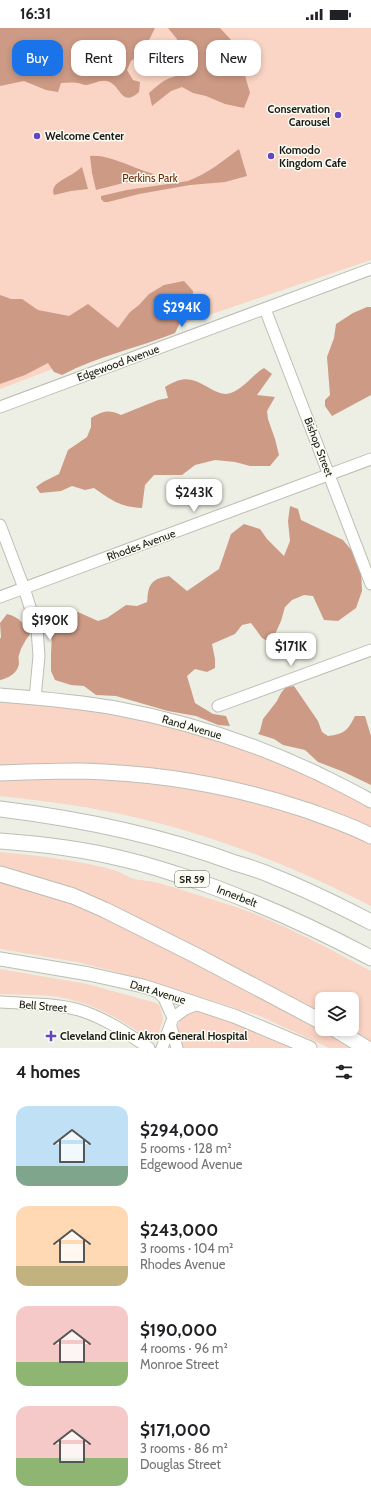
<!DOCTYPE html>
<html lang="en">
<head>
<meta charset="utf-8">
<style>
	:root { --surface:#fff; --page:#f2f2f2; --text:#202124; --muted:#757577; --accent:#1a73e8 }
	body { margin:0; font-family:Cabin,sans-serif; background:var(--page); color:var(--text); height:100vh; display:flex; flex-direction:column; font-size:15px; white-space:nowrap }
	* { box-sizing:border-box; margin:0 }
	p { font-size:13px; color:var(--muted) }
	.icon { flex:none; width:22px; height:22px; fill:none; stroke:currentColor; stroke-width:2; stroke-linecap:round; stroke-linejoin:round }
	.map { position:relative; height:1020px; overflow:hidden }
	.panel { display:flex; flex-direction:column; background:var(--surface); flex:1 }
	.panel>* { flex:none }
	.banner { position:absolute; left:12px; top:12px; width:347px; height:36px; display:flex; gap:8px }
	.fabs { position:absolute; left:315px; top:964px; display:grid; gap:8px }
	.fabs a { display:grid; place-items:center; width:44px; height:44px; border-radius:8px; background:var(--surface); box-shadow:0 2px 6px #0003; font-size:20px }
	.price { position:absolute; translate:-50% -34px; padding:0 9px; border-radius:8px; background:#fff; color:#222; font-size:13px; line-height:26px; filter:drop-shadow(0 1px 2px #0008) }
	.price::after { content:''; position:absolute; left:50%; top:24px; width:12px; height:9px; margin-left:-6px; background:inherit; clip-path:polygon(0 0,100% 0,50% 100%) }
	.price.active { background:var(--accent); color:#fff }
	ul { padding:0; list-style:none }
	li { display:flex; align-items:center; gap:12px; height:100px; padding:0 16px }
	li span { display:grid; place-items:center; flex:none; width:112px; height:80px; border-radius:12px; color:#555 }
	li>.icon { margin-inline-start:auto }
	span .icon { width:48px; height:48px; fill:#fffc; stroke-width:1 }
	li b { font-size:17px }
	h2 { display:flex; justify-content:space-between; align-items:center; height:48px; padding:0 16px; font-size:17px }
	.chip { padding:0 14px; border-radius:12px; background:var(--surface); box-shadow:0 2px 6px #0003; font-size:14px; line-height:36px }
	.chip.active { background:var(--accent); color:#fff }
	.status { display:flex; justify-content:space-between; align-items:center; height:28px; padding:0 20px; background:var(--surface); direction:ltr }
	.status svg { height:11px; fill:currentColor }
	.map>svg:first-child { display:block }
	.green { fill:#fad4c4 }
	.forest { fill:#cc9a85 }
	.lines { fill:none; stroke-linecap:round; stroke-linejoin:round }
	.minor-casing { stroke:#bcbeb4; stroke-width:13 }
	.major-casing { stroke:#bcbeb4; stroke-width:15 }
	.highway-casing { stroke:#bcbeb4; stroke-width:17 }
	.minor { stroke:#fff; stroke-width:11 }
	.major { stroke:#fff; stroke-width:13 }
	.highway { stroke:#fff; stroke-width:15 }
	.poi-dot { fill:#6347c0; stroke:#fbfcf2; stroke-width:1.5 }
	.labels { text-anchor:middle; stroke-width:3; stroke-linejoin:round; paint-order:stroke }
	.shield { fill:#fbfcf2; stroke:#5e5e59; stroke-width:1 }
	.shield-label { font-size:10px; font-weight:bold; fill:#1b1b18 }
	.poi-label { font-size:11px; font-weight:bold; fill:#1b1b18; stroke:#fbfcf2; text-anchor:start }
	.park-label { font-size:11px; fill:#682c0c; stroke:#fbfcf2 }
	.street-label { font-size:11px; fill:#1b1b18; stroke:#fbfcf2 }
</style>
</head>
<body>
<div class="status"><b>16:31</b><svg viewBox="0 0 49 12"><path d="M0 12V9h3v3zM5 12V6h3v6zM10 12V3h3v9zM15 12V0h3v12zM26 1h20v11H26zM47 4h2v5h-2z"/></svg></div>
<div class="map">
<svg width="371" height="1020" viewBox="0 0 371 1020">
	<rect width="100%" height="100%" fill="#edefe5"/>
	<!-- green -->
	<path class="green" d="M0,0H371V232L74,333L0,361Z
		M0,673L94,683L158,694L225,713L295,741L371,779V803L247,760L0,741Z
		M49,748L154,752L262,772L371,813V878C297,840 218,809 138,790C93,779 46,773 0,768V749Z
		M0,824C39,828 80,832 117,843C122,845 126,848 131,850C139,853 149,852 158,855C184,862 210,871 236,879C282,895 328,920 371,943V1016L346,1001H352V971H322V987L121,881L41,851L0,839Z
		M0,851L41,863L109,890L323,1001L355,1020H329L260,988L140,950L77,934L0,921Z
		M0,941L87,956L156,975L160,978L163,991L158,1007L152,1013C125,994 98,977 64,970C44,966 21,967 0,966Z
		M198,982L270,1008L296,1020H181C177,1010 175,988 188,983C191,982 195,982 198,982Z"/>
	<!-- forest -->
	<path class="forest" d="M0,0H155L145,20L138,28L131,33L127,42L133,52L140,54L139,64C122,79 122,61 110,54C101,50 94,56 86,57C83,57 80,55 77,55C72,54 66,55 61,55L58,64L46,62L24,53L0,58Z
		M168,0H220L245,27L244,44L250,65L244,80L225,76L206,68L193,65L182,59L171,63L152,78L149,65C156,59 162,53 170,50C178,47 186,46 194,42L191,36L177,23V11Z
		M239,121L247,148L225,154L190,157L139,166L108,174H104L101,171V168L127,162L188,153C207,146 223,133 239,121Z
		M90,128C109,126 134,141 154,146L135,152L96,162L92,145Z
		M82,139L88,161L71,163L54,167C49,156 67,150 74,145C77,143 79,141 82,139Z
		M184,253L193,263L192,279L183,288L175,305C138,320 98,328 62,347L54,344L48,335L25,347L0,356V267L11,271H22L38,282L69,288L88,276L118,300L130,284L139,277L149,266L164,257Z
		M367,279H371V367L332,388L325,378V372L330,367L327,329L334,310L336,296L353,285Z
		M264,340L272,346L257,367L275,369L267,383L268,391L275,411L279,427L270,438H250L235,434L215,432L195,437L182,447H154L145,457L142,480C120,479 111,472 94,460L85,462L72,458L61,463L40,465L36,459L43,454L59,446L68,422L87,409L91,399V390C102,383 109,381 121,387L158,372L168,370L165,359C185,347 192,350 211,361C215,363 221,366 226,366C240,365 253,346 264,340Z
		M290,478L298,481L301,492L343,512L353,524L361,541L362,563L356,580L338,593L324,592L313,568L304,567L292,572L285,579L281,593L271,615L262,610L251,595L242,597L235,606L212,616L215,631V640L207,644L195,641L187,648L195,675L213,686L226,688L230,698L218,697L196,688L168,683L116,668L96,667L84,658L71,657L55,652L51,643V626L52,606L55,596L65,587L78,584L98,593L107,590L126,577L137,578L147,574C148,571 147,568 148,565C150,552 158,550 169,548L187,563L219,541L231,506L244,496L260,501L267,511L284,528L290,513L288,493Z
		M7,586C19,589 25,596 30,606C25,613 21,619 19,627C18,630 19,633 19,636C17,646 8,650 0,652V611L1,609L0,595Z
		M294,658L318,693L322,704L328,708C345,706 348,702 355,688H365L371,708V757L344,744L318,734L305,722L283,717L274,711L258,706L260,703L263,691L277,673L281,665L286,659Z"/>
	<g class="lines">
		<!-- minor casing -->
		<g class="minor-casing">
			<path id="minor" d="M265,281L371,556
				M0,379L371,241
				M0,497L24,560L37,601L39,628L35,670
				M0,569L371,431
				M218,678L371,622
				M156,962L164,970L173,990L162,1020
				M0,974C26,976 54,975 79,982C105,990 127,1005 149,1020
				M173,990L185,981L198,976
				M171,999L177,1020"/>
		</g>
		<!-- major casing -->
		<g class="major-casing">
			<path id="major" d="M0,667C38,670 77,673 115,680C185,693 253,715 317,745C335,754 354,763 371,773
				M0,931L89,946L143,958L234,988L310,1020"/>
		</g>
		<!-- highway casing -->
		<g class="highway-casing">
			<path id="highway" d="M0,745C27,744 55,743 82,743C158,745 234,758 306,782C328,790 350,797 371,808
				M0,781C81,791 159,807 235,835C249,839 262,843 275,849C308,862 340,878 371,894
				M0,813C42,816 83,821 123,831C142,835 160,841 179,847C246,869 309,897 371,930
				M0,846L73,868L105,882L197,928L322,994
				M335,1001L366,1020"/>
		</g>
		<!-- minor -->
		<use href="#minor" class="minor"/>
		<!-- major -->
		<use href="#major" class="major"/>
		<!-- highway -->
		<use href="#highway" class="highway"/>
	</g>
	<!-- markers -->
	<g class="poi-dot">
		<circle cx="338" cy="87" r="4"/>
		<circle cx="37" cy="108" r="4"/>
		<circle cx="271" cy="128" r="4"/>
		<path d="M49 1002h4v4h4v4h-4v4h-4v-4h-4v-4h4z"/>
	</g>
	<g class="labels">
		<!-- shield labels -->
		<rect class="shield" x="175" y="843" width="34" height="16" rx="3"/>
		<g class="shield-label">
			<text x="192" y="855">SR 59</text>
		</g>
		<!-- poi labels -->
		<g class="poi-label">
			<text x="330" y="85" text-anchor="end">Conservation<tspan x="330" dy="13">Carousel</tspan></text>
			<text x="45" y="112">Welcome Center</text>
			<text x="279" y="126">Komodo<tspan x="279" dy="13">Kingdom Cafe</tspan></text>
			<text x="60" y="1012">Cleveland Clinic Akron General Hospital</text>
		</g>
		<!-- park labels -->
		<g class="park-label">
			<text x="150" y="154">Perkins Park</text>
		</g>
		<!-- street labels -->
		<g class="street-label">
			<text transform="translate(118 335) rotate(-20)" y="4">Edgewood Avenue</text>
			<text transform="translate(319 419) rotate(69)" y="4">Bishop Street</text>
			<text transform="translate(141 517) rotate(-20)" y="4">Rhodes Avenue</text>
			<text transform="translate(192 699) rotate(16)" y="4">Rand Avenue</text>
			<text transform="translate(237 868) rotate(21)" y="4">Innerbelt</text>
			<text transform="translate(158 964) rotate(17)" y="4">Dart Avenue</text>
			<text transform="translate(43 978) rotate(5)" y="4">Bell Street</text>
		</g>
	</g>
</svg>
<div class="fabs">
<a><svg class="icon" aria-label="layers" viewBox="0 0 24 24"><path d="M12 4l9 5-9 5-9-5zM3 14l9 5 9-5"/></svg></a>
</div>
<b class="price active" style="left:182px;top:300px">$294K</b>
<b class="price" style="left:194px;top:485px">$243K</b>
<b class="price" style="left:50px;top:613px">$190K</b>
<b class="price" style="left:291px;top:639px">$171K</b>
<div class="banner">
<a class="chip active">Buy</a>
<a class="chip">Rent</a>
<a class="chip">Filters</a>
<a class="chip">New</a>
</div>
</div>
<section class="panel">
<h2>4 homes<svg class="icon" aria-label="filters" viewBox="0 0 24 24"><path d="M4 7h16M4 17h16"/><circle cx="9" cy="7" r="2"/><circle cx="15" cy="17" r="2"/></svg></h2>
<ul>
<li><span style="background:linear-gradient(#bfe0f5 75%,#7fa58c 0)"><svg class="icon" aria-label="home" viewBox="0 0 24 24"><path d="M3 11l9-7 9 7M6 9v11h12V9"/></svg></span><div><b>$294,000</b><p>5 rooms · 128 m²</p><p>Edgewood Avenue</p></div></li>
<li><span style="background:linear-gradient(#ffd9b3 75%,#c2b280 0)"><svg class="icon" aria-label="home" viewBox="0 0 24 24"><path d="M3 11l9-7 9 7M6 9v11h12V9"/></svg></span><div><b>$243,000</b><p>3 rooms · 104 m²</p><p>Rhodes Avenue</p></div></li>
<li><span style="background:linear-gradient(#f6c9c9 70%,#8fb573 0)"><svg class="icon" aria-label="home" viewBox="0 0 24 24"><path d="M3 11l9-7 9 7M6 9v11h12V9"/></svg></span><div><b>$190,000</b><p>4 rooms · 96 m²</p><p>Monroe Street</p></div></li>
<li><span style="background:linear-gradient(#f6c9c9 65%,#8fb573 0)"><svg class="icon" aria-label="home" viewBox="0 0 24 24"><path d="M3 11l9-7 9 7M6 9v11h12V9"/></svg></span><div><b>$171,000</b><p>3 rooms · 86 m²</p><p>Douglas Street</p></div></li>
</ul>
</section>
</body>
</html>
